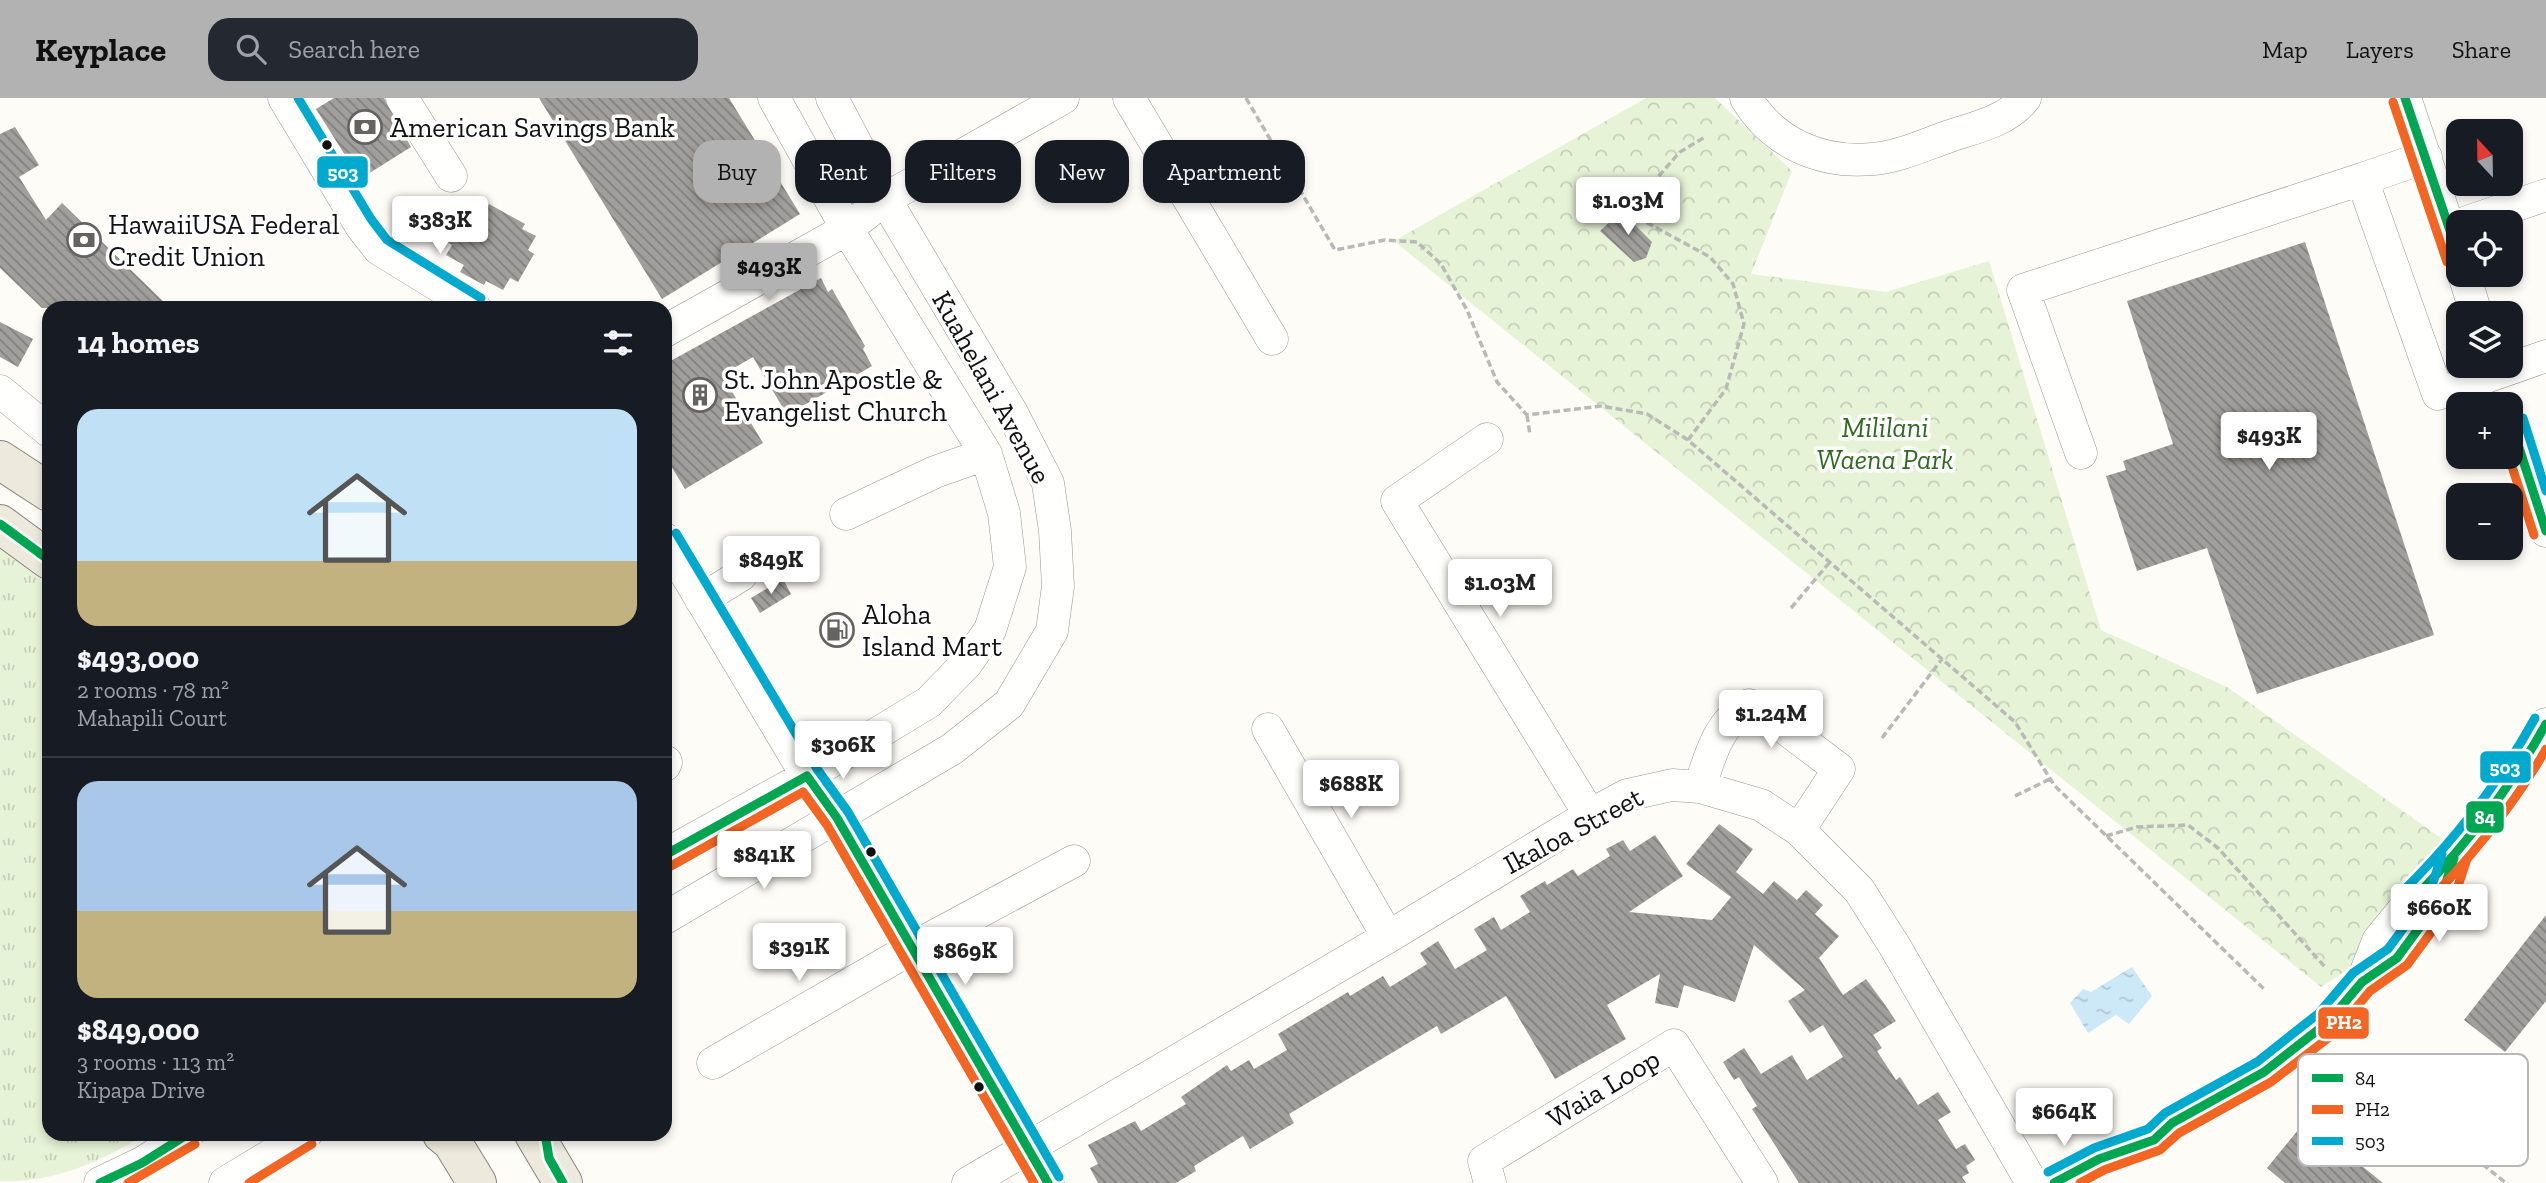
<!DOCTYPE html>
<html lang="en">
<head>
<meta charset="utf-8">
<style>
	:root { --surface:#171b24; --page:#242831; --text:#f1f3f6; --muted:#9ea1a6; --line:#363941; --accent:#b2b2b3 }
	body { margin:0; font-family:"Zilla Slab",serif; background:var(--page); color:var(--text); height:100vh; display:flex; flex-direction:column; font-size:26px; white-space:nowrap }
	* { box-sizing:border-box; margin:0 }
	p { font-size:23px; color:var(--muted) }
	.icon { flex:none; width:38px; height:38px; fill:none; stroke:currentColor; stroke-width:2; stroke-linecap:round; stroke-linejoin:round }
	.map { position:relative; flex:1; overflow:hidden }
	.details { position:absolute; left:42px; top:203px; width:630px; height:840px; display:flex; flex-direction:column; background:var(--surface); border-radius:21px; box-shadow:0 4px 10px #0003 }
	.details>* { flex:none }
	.banner { position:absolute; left:693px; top:42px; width:665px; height:63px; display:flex; gap:14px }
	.needle { width:46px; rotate:338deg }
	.tools { position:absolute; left:2446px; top:21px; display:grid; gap:14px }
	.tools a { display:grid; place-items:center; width:77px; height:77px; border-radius:14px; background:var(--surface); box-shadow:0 4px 10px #0003; font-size:35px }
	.price { position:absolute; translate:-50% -60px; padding:0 16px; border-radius:7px; background:#fff; color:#222; font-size:23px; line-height:46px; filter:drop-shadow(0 2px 4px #0008) }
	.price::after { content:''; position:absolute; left:50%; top:42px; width:21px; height:16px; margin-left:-10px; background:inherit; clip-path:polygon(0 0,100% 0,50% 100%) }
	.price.current { background:var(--accent); color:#111 }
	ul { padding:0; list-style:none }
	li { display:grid; align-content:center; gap:14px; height:371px; padding:0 35px }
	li+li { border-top:2px solid var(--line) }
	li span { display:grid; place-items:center; height:217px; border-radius:21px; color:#555 }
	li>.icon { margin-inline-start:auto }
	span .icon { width:126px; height:126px; fill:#fffc; stroke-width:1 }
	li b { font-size:30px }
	h2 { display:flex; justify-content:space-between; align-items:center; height:84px; padding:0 35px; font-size:30px }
	.chip { padding:0 24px; border-radius:21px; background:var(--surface); box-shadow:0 4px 10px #0003; font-size:24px; line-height:63px }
	.chip.current { background:var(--accent); color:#111 }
	header { display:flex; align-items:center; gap:42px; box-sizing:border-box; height:98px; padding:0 35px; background:var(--accent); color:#111 }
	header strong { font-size:33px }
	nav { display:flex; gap:38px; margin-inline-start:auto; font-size:24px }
	.search { width:490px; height:63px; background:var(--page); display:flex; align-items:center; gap:18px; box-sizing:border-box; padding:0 24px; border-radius:21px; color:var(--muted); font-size:26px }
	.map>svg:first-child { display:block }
	.grass { fill:url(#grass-tufts) }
	.park { fill:url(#park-crowns) }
	.water { fill:url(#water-ripples) }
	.building { fill:url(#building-back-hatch) }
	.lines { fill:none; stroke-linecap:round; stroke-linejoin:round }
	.minor-casing { stroke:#979795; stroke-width:33 }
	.major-casing { stroke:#858482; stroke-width:40 }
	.path { stroke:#b9b9b8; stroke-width:3.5; stroke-dasharray:7 3.5; stroke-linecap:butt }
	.minor { stroke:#fffffe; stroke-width:32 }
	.major { stroke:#ede9dc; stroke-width:38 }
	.bus-1-casing { stroke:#fff; stroke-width:14 }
	.bus-2-casing { stroke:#fff; stroke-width:14 }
	.bus-3-casing { stroke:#fff; stroke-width:14 }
	.bus-1 { stroke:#00a651; stroke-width:9 }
	.bus-2 { stroke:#f26522; stroke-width:9 }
	.bus-3 { stroke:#00a9ce; stroke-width:9 }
	.bus-dot { fill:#111; stroke:#fff; stroke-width:2.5 }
	.labels { text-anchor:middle; stroke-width:7; stroke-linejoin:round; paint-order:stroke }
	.poi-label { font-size:28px; fill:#111; stroke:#fff; text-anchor:start }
	.street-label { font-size:28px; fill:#111; stroke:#fff }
	.park-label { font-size:28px; font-style:italic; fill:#2f6b1f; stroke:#fff }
	.key { fill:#fff; stroke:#b8b8b8; stroke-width:2 }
	.key-label { font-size:19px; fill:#111 }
	.line-badge { stroke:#fff; stroke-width:2.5 }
	.badge-label { font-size:19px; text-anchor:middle; font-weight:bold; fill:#fff }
</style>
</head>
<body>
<header>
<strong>Keyplace</strong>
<div class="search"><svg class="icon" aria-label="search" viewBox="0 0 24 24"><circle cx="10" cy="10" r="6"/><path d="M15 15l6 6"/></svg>Search here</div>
<nav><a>Map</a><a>Layers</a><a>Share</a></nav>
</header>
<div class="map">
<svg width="2546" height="1085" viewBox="0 0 2546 1085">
	<defs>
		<pattern id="grass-tufts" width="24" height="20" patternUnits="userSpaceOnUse" patternTransform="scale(1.75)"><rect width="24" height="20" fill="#e7f3d7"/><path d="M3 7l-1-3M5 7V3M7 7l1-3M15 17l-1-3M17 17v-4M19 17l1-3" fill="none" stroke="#c5cfb8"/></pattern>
		<pattern id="park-crowns" width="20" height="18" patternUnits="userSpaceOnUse" patternTransform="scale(1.75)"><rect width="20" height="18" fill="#e7f3d7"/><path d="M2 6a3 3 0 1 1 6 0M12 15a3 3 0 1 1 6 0" fill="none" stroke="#c5cfb8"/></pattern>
		<pattern id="water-ripples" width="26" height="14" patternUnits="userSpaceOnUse" patternTransform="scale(1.75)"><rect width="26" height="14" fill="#cde8f7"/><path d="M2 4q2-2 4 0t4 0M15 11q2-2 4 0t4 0" fill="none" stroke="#afc6d3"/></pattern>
		<pattern id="building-back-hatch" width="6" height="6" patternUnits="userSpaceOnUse" patternTransform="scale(1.75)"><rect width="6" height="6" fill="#a19f9c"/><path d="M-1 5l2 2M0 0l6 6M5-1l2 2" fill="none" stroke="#82807e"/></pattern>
	</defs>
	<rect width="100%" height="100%" fill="#fdfcf7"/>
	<!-- grass -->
	<path class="grass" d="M0,447L49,489V1036H146C100,1064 55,1085 0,1083Z"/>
	<!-- park -->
	<path class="park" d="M1646,0H1715L1792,73L1751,176L1886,194L1989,163L2101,532L2227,589L2444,742L2347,872L2321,889L1394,143Z"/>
	<!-- water -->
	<path class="water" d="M2132,869L2152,898L2129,926L2116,917L2088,935L2070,905L2083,891L2091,894Z"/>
	<!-- building -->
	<path class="building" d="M334,0H384L411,49L360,81L316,11Z
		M539,0H729L800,116L662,201Z
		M15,29L39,67L19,79L46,122L62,105L170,210H42L0,170V36Z
		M489,106L525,126L522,131L536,138L528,152L534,156L518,184L510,180L503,192L486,183L484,187L460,174L464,167L446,157L452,147L445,142L459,118L467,122L474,109L484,115Z
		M1621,113L1652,144L1646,160L1634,164L1600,133Z
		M2305,144L2434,537L2257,596L2207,450L2137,473L2106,378L2126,372L2123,363L2173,346L2127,203Z
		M821,180L828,194L832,191L865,248L863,251L872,268L787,317L753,259L722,277L763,345L685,391L665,358V266Z
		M0,224L33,241L18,269L0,259Z
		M783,481L791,496L760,515L751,500Z
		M1719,726L1753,751L1736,774L1763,796L1774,783L1797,802L1806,792L1823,807L1815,816L1839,838L1819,860L1843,897L1866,881L1883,904L1896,923L1873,937L1882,950L1877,953L1896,982L1900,979L1918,1007L1938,994L1951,1014L1938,1022L1956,1051L1965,1046L1975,1062L1966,1068L1969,1075L1962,1079L1966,1085H1799L1752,1011L1757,1008L1739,979L1734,982L1723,964L1744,950L1761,976L1792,957L1807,982L1843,959L1823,927L1810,935L1788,903L1805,892L1754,847L1735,904L1684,887L1678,910L1655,905L1660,876L1607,907L1626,941L1555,981L1506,898L1441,936L1437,928L1289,1016L1294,1025L1250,1051L1243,1038L1194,1068L1196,1073L1176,1085H1098L1090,1070L1098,1066L1088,1047L1135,1023L1141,1033L1186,1006L1181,999L1227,967L1231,973L1249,962L1254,971L1287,952L1278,936L1348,894L1350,898L1383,878L1390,889L1427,866L1420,855L1438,843L1455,871L1487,852L1474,831L1494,819L1501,832L1530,814L1520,798L1545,783L1547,787L1573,771L1578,778L1610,758L1606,751L1623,742L1630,753L1655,737L1683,778L1629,814L1712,822L1731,799L1686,766Z
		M2546,817V903L2505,954L2464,922Z
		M2333,1018L2365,1045L2352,1060L2383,1085H2285L2267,1070L2303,1026L2317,1037Z"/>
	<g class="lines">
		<!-- minor casing -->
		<g class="minor-casing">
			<path id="minor" d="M284,0L361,128L379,151L475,210
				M402,0L451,78
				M1129,0L1272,241
				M1746,0C1773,45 1821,66 1873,61C1899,59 1926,46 1950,38C1977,29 2007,23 2025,0
				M2405,0L2459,160
				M2426,59L2362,81L2438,296L2546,258
				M2467,124L2546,97
				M2464,177L2476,215
				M665,233L847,131L885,101L1063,0
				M0,293L49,333
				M2511,324L2546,433
				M1487,341L1397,403L1590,717
				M2081,355L2023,192L2362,81
				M846,416L935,374L986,356
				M665,441L807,678L837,720L1048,1085
				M701,502L741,477
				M1268,631L1388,839
				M665,667L666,664
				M1700,689C1710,657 1719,624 1749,607L1761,612L1839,671L1799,732
				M665,757L807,678L929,604L966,566L990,532L1010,469L1004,415L986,356L847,131L774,0
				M665,820L952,651L1009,606L1052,533L1058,488L1055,433L1048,385L1012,315L885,101L832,0
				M2362,884L2378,843L2423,788L2454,760L2520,672L2546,626
				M713,965L912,850L1074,763
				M100,1085L142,1065L188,1036
				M225,1085L306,1036
				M968,1085L1388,839L1590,717L1627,697L1672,687L1700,689L1761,707L1799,732L1859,792L1894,847L2032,1085
				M1490,1085L1484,1063L1674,947L1762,1085
				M2054,1085L2099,1061L2154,1042L2172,1025L2264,974L2328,924L2362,884L2397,860L2441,800L2454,760"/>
		</g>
		<!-- major casing -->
		<g class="major-casing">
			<path id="major" d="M0,362L49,394
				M0,426L49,462
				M442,1036L452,1044L477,1085
				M534,1036L563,1085"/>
		</g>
		<!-- path -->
		<path class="path" d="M1246,0L1335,152L1385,142L1417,144L1441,166L1467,212L1497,284L1527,317L1601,308L1647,316L1688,342L2015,624L2054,687L2265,892
			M1527,317L1530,337
			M1688,342L1726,291L1744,226L1733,186L1710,159L1642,122L1641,98L1680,54L1705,39
			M1791,510L1830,464
			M1882,640L1942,561
			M2015,698L2050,681
			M2106,738L2137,729L2188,727L2218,750L2326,870
			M2376,981L2506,1085"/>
		<!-- minor -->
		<use href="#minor" class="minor"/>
		<!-- major -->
		<use href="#major" class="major"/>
		<!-- bus-1 casing -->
		<g class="bus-1-casing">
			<path id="bus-1" d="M2405,0L2459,159
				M2511,325L2546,433
				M0,426L49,462
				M665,757L807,678L837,720L1048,1085
				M2411,803C2464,750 2509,692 2546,626
				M545,1036L549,1060L563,1085
				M100,1085L142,1065L188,1036
				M2054,1085L2099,1061L2154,1042L2172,1025L2264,974L2328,924L2362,884L2397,860L2441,800L2454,760"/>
		</g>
		<!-- bus-2 casing -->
		<g class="bus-2-casing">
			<path id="bus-2" d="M2393,4L2447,164
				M2509,359L2534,437
				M671,768L803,694L827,727L1034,1085
				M2420,812C2468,763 2512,711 2546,651
				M128,1085L195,1046
				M249,1085L312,1046
				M2080,1085L2104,1072L2160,1052L2179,1035L2271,984L2336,934L2370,893L2407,867L2452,806L2466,764"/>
		</g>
		<!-- bus-3 casing -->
		<g class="bus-3-casing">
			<path id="bus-3" d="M298,0L371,121L387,142L481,200
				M2523,320L2546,393
				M676,435L817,671L848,714L1059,1079
				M2402,794C2455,742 2499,685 2535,620
				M2048,1074L2094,1050L2148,1031L2165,1015L2257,964L2319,915L2353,875L2388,851L2430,794L2442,756"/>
		</g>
		<!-- bus-1 -->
		<use href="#bus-1" class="bus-1"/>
		<!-- bus-2 -->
		<use href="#bus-2" class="bus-2"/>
		<!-- bus-3 -->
		<use href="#bus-3" class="bus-3"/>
	</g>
	<!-- icons -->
	<defs>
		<g id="bank-ring" transform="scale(1.75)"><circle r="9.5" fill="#fff" stroke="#646362" stroke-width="1.5"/><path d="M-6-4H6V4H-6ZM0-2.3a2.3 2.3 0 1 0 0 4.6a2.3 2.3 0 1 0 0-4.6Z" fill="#646362"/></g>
		<g id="building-ring" transform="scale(1.75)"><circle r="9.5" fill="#fff" stroke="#646362" stroke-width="1.5"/><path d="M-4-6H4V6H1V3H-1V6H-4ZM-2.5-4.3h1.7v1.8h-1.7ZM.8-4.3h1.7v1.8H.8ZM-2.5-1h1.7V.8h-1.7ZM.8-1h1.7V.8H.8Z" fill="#646362"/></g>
		<g id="fuel-ring" transform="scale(1.75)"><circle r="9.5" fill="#fff" stroke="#646362" stroke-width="1.5"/><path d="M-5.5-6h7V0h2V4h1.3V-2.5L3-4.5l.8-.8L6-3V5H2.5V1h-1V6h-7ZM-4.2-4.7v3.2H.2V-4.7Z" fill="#646362"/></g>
	</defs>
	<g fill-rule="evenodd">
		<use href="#bank-ring" x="365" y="29"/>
		<use href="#bank-ring" x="84" y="142"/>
		<use href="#building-ring" x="700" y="297"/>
		<use href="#fuel-ring" x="837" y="532"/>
	</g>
	<!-- markers -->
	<g class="bus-dot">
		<circle cx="327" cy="47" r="6"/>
		<circle cx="871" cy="754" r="6"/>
		<circle cx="979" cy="989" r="6"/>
	</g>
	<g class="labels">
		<!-- poi labels -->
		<g class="poi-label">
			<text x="390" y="39">American Savings Bank</text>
			<text x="108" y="136">HawaiiUSA Federal<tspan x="108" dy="32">Credit Union</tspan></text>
			<text x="724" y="291">St. John Apostle &amp;<tspan x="724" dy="32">Evangelist Church</tspan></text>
			<text x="862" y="526">Aloha<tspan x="862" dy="32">Island Mart</tspan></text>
		</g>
		<!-- street labels -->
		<g class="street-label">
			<text transform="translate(992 289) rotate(61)" y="10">Kuahelani Avenue</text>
			<text transform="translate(1573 732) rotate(-28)" y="10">Ikaloa Street</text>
			<text transform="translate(1603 990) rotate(-31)" y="10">Waia Loop</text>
		</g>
		<!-- park labels -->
		<g class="park-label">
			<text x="1885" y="339">Mililani<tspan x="1885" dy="32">Waena Park</tspan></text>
		</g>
	</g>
	<!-- legend -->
	<rect x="2298" y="956" width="230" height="112" rx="10" class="key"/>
	<rect x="2312" y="976" width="31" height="8" fill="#00a651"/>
	<rect x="2312" y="1007" width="31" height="9" fill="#f26522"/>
	<rect x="2312" y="1039" width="31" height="8" fill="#00a9ce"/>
	<g class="key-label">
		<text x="2355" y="987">84</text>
		<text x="2355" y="1018">PH2</text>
		<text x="2355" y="1050">503</text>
	</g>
	<g class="line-badge">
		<rect x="316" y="57" width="53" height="34" rx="7" fill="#00a9ce"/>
		<rect x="2479" y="652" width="53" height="34" rx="7" fill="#00a9ce"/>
		<rect x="2465" y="702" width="40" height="34" rx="7" fill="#00a651"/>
		<rect x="2317" y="908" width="53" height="34" rx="7" fill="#f26522"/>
	</g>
	<g class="badge-label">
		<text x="343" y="81">503</text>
		<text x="2505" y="676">503</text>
		<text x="2485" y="726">84</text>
		<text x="2344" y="931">PH2</text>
	</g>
</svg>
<div class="tools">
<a><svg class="needle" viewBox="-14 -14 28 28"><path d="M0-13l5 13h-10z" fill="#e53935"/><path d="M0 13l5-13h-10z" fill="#9ea1a6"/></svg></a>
<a><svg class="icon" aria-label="locate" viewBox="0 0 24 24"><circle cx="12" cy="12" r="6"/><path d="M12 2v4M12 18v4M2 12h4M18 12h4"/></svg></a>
<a><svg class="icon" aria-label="layers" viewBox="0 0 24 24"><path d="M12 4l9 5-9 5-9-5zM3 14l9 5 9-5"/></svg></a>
<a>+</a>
<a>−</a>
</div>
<b class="price" style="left:1628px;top:139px">$1.03M</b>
<b class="price" style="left:440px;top:158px">$383K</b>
<b class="price current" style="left:769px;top:205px">$493K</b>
<b class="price" style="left:2269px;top:374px">$493K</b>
<b class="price" style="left:771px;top:498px">$849K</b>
<b class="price" style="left:1500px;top:521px">$1.03M</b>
<b class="price" style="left:1771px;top:652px">$1.24M</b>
<b class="price" style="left:843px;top:683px">$306K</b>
<b class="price" style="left:1351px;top:722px">$688K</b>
<b class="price" style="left:764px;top:793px">$841K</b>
<b class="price" style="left:2439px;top:846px">$660K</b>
<b class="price" style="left:799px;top:885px">$391K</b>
<b class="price" style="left:965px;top:889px">$869K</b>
<b class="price" style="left:2064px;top:1050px">$664K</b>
<div class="banner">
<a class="chip current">Buy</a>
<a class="chip">Rent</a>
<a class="chip">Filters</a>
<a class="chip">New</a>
<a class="chip">Apartment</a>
</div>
<section class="details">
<h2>14 homes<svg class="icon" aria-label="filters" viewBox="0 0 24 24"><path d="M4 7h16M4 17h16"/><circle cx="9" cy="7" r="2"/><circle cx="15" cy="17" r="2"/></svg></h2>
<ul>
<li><span style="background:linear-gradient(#bfe0f5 70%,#c2b280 0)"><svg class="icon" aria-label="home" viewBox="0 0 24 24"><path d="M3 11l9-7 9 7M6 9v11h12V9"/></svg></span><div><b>$493,000</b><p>2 rooms · 78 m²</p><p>Mahapili Court</p></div></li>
<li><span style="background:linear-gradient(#a9c7e8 60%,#c2b280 0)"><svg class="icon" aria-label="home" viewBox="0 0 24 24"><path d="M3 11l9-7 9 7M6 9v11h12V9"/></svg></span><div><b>$849,000</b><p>3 rooms · 113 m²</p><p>Kipapa Drive</p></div></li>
</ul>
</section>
</div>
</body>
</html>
